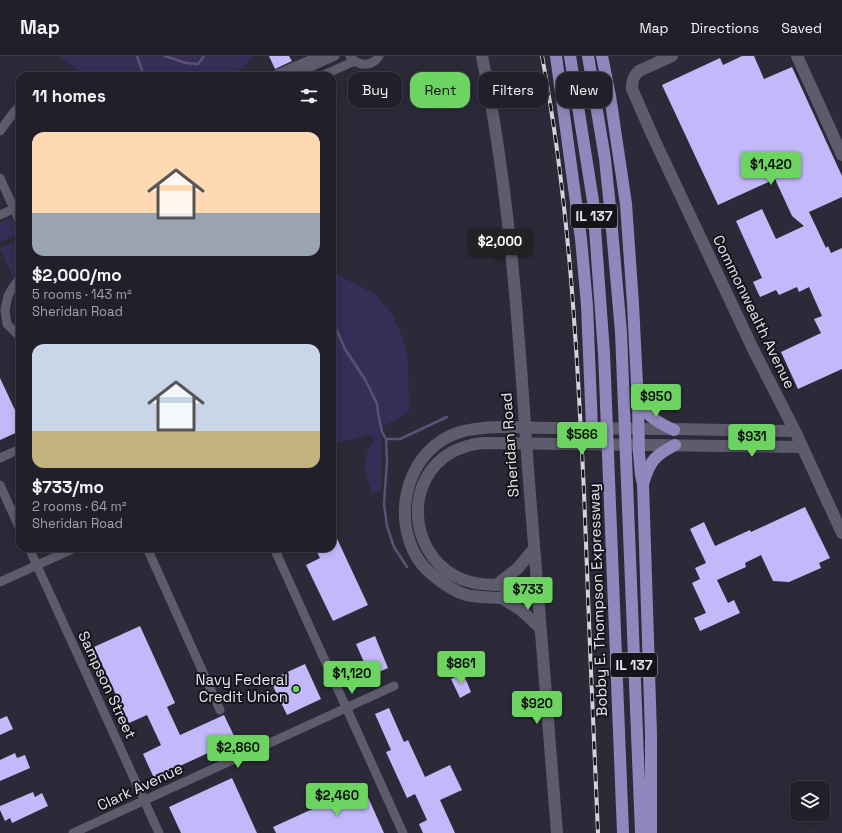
<!DOCTYPE html>
<html lang="en">
<head>
<meta charset="utf-8">
<style>
	:root { --surface:#21202a; --page:#292832; --text:#f1f3f6; --muted:#a2a3a8; --line:#3e3e47; --accent:#6dd361 }
	body { margin:0; font-family:"Space Grotesk",sans-serif; background:var(--page); color:var(--text); height:100vh; display:flex; flex-direction:column; font-size:15px; white-space:nowrap }
	* { box-sizing:border-box; margin:0 }
	p { font-size:13px; color:var(--muted) }
	.icon { flex:none; width:22px; height:22px; fill:none; stroke:currentColor; stroke-width:2; stroke-linecap:round; stroke-linejoin:round }
	.map { position:relative; flex:1; overflow:hidden }
	.side { position:absolute; left:16px; top:16px; width:320px; height:480px; display:flex; flex-direction:column; background:var(--surface); border-radius:12px; box-shadow:0 2px 10px #0003,0 0 0 1px var(--line) }
	.side>* { flex:none }
	.banner { position:absolute; left:348px; top:16px; width:380px; height:36px; display:flex; gap:8px }
	.tools { position:absolute; left:790px; top:725px; display:grid; gap:8px }
	.tools a { display:grid; place-items:center; width:40px; height:40px; border-radius:8px; background:var(--surface); box-shadow:0 2px 10px #0003,0 0 0 1px var(--line); font-size:20px }
	.price { position:absolute; translate:-50% -34px; padding:0 9px; border-radius:4px; background:var(--accent); color:#111; font-size:13px; line-height:26px; filter:drop-shadow(0 1px 2px #0008) }
	.price::after { content:''; position:absolute; left:50%; top:24px; width:12px; height:9px; margin-left:-6px; background:inherit; clip-path:polygon(0 0,100% 0,50% 100%) }
	.price.active { background:#222; color:#fff }
	ul { padding:0; list-style:none }
	li { display:grid; align-content:center; gap:8px; height:212px; padding:0 16px }
	li span { display:grid; place-items:center; height:124px; border-radius:12px; color:#555 }
	li>.icon { margin-inline-start:auto }
	span .icon { width:72px; height:72px; fill:#fffc; stroke-width:1 }
	li b { font-size:17px }
	h2 { display:flex; justify-content:space-between; align-items:center; height:48px; padding:0 16px; font-size:17px }
	.tag { padding:0 14px; border-radius:12px; background:var(--surface); box-shadow:0 2px 10px #0003,0 0 0 1px var(--line); font-size:14px; line-height:36px }
	.tag.active { background:var(--accent); color:#111 }
	header { display:flex; align-items:center; gap:24px; box-sizing:border-box; height:56px; padding:0 20px; background:var(--surface); border-bottom:1px solid var(--line) }
	header strong { font-size:19px }
	nav { display:flex; gap:22px; margin-inline-start:auto; font-size:14px }
	.map>svg:first-child { display:block }
	.green { fill:#372e58 }
	.lines { fill:none; stroke-linecap:round; stroke-linejoin:round }
	.stream { stroke:#5b5077; stroke-width:2.5 }
	.building { fill:#c3b9fa }
	.minor { stroke:#5e5c6c; stroke-width:9 }
	.tertiary { stroke:#5e5c6c; stroke-width:12 }
	.secondary { stroke:#5e5c6c; stroke-width:12 }
	.trunk { stroke:#9088bd; stroke-width:12 }
	.rail-casing { stroke:#d3d2dc; stroke-width:4 }
	.rail { stroke:#14141a; stroke-width:2.5; stroke-dasharray:8; stroke-linecap:butt }
	.poi-dot { fill:#6dd361; stroke:#14141a; stroke-width:1.5 }
	.labels { text-anchor:middle; stroke-width:4; stroke-linejoin:round; paint-order:stroke }
	.shield { fill:#14141a; stroke:#a8a7b0; stroke-width:1 }
	.shield-label { font-size:14px; font-weight:bold; fill:#e7e6f0 }
	.street-label { font-size:15px; fill:#e7e6f0; stroke:#14141a }
	.poi-label { font-size:15px; fill:#e7e6f0; stroke:#14141a; text-anchor:end }
</style>
</head>
<body>
<header>
<strong>Map</strong>
<nav><a>Map</a><a>Directions</a><a>Saved</a></nav>
</header>
<div class="map">
<svg width="842" height="777" viewBox="0 0 842 777">
	<rect width="100%" height="100%" fill="#2c2a38"/>
	<!-- green -->
	<path class="green" d="M59,0H254L240,14L231,20H84Z
		M7,163L13,164L20,177L0,186V167Z
		M20,183V217L14,224L0,192Z
		M332,216L375,238L392,258L403,282L408,304L409,356L379,373L382,382L381,434L372,438L364,411L367,397L375,381L367,378L351,384L337,386L332,374Z"/>
	<g class="lines">
		<!-- stream -->
		<path class="stream" d="M137,0L144,20
			M165,0L186,7L198,8L204,0
			M332,263L345,293L366,325L377,348L378,357L382,376L386,383L387,405L384,448L387,470L394,491L407,511
			M386,383H400L447,361"/>
	</g>
	<!-- building -->
	<path class="building" d="M269,0H289L292,5L275,13Z
		M742,0H754L764,23L792,11L842,120V141L809,156L826,192L828,190L831,197L842,192V313L798,333L781,296L821,277L814,263L822,260L809,231L799,236L797,231L779,239L776,234L760,241L753,226L762,222L736,165L762,153L776,183L804,170L792,160L775,123L718,149L662,29L720,2L723,9Z
		M0,322L15,354L20,351V375L0,384Z
		M805,451L830,502L819,507L821,512L789,526L773,525L761,499L745,507L746,511L717,524L728,547L734,544L740,557L700,575L694,562L706,557L692,527L700,523L695,512L706,507L690,473L704,466L715,490L750,474L751,476Z
		M332,472L368,549L333,565L306,509L320,502L315,492H332Z
		M140,570L175,647L167,651L180,679L224,659L236,684L154,722L143,698L161,689L147,659L129,667L94,591Z
		M375,580L388,612L370,620L356,588Z
		M305,608L321,643L287,659L270,624Z
		M463,617L471,636L460,642L451,623Z
		M389,652L404,686L408,684L425,721L450,709L462,734L440,744L455,777H423L419,768L427,764L415,738L407,742L386,696L391,694L375,658Z
		M7,660L13,673L0,679V663Z
		M15,697L17,702L25,699L30,712L0,725V704Z
		M232,722L257,777H181L169,751Z
		M363,730L384,777H276L273,771Z
		M33,736L35,741L42,737L48,750L12,767L10,762L5,765L0,754V750Z"/>
	<g class="lines">
		<!-- minor -->
		<path class="minor" d="M350,0C358,11 372,11 379,0
			M273,20L319,0
			M291,20L335,0
			M321,20L355,5
			M0,75L14,56L20,50
			M0,122L20,166
			M0,159L20,150
			M20,222L13,231L8,240L5,254L7,268L20,281
			M0,402L20,393
			M0,429L20,473
			M29,492L159,777
			M147,492L220,654
			M274,492L403,777
			M0,526L75,492
			M73,777L394,630"/>
		<!-- tertiary -->
		<path class="tertiary" d="M672,0L639,15C633,20 632,25 632,33L654,83L753,293L795,375L842,477
			M797,0L842,99
			M535,528C509,528 479,533 455,520C408,494 404,423 452,396C462,391 472,388 483,387L802,391
			M538,535L506,538L502,542C489,541 475,542 463,538C448,532 426,516 418,503C390,459 408,392 460,376C488,368 524,372 553,372C634,372 714,374 795,375"/>
		<!-- secondary -->
		<path class="secondary" d="M482,0C510,136 519,275 528,413C537,534 548,656 557,777
			M496,529L517,513L534,493
			M502,542L522,555L541,573"/>
		<!-- trunk -->
		<path class="trunk" d="M556,0L581,183L587,249L592,372
			M570,0L593,145L604,297L623,777
			M588,0L605,103L610,151L621,276L641,777
			M602,0L610,40L626,148L633,248L638,348L639,397L641,419L643,428L651,678V777
			M638,348C650,361 658,367 674,374
			M644,425C650,404 656,399 675,389"/>
		<!-- rail casing -->
		<g class="rail-casing">
			<path id="rail" d="M542,0C569,144 577,290 584,436C588,550 593,663 598,777"/>
		</g>
		<!-- rail -->
		<use href="#rail" class="rail"/>
	</g>
	<!-- markers -->
	<circle class="poi-dot" cx="296" cy="633" r="4"/>
	<g class="labels">
		<!-- shield labels -->
		<g class="shield">
			<rect x="571" y="148" width="46" height="24" rx="3"/>
			<rect x="611" y="597" width="46" height="24" rx="3"/>
		</g>
		<g class="shield-label">
			<text x="594" y="165">IL 137</text>
			<text x="634" y="614">IL 137</text>
		</g>
		<!-- street labels -->
		<g class="street-label">
			<text transform="translate(754 256) rotate(64)" y="5">Commonwealth Avenue</text>
			<text transform="translate(510 389) rotate(-94)" y="5">Sheridan Road</text>
			<text transform="translate(598 544) rotate(-92)" y="5">Bobby E. Thompson Expressway</text>
			<text transform="translate(107 629) rotate(65)" y="5">Sampson Street</text>
			<text transform="translate(140 731) rotate(-25)" y="5">Clark Avenue</text>
		</g>
		<!-- poi labels -->
		<g class="poi-label">
			<text x="288" y="629">Navy Federal<tspan x="288" dy="17">Credit Union</tspan></text>
		</g>
	</g>
</svg>
<div class="tools">
<a><svg class="icon" aria-label="layers" viewBox="0 0 24 24"><path d="M12 4l9 5-9 5-9-5zM3 14l9 5 9-5"/></svg></a>
</div>
<b class="price" style="left:771px;top:130px">$1,420</b>
<b class="price active" style="left:500px;top:207px">$2,000</b>
<b class="price" style="left:656px;top:362px">$950</b>
<b class="price" style="left:582px;top:400px">$566</b>
<b class="price" style="left:752px;top:402px">$931</b>
<b class="price" style="left:528px;top:555px">$733</b>
<b class="price" style="left:461px;top:629px">$861</b>
<b class="price" style="left:352px;top:639px">$1,120</b>
<b class="price" style="left:537px;top:669px">$920</b>
<b class="price" style="left:238px;top:713px">$2,860</b>
<b class="price" style="left:337px;top:761px">$2,460</b>
<div class="banner">
<a class="tag">Buy</a>
<a class="tag active">Rent</a>
<a class="tag">Filters</a>
<a class="tag">New</a>
</div>
<section class="side">
<h2>11 homes<svg class="icon" aria-label="filters" viewBox="0 0 24 24"><path d="M4 7h16M4 17h16"/><circle cx="9" cy="7" r="2"/><circle cx="15" cy="17" r="2"/></svg></h2>
<ul>
<li><span style="background:linear-gradient(#ffd9b3 65%,#9aa5b1 0)"><svg class="icon" aria-label="home" viewBox="0 0 24 24"><path d="M3 11l9-7 9 7M6 9v11h12V9"/></svg></span><div><b>$2,000/mo</b><p>5 rooms · 143 m²</p><p>Sheridan Road</p></div></li>
<li><span style="background:linear-gradient(#c9d6e8 70%,#c2b280 0)"><svg class="icon" aria-label="home" viewBox="0 0 24 24"><path d="M3 11l9-7 9 7M6 9v11h12V9"/></svg></span><div><b>$733/mo</b><p>2 rooms · 64 m²</p><p>Sheridan Road</p></div></li>
</ul>
</section>
</div>
</body>
</html>
